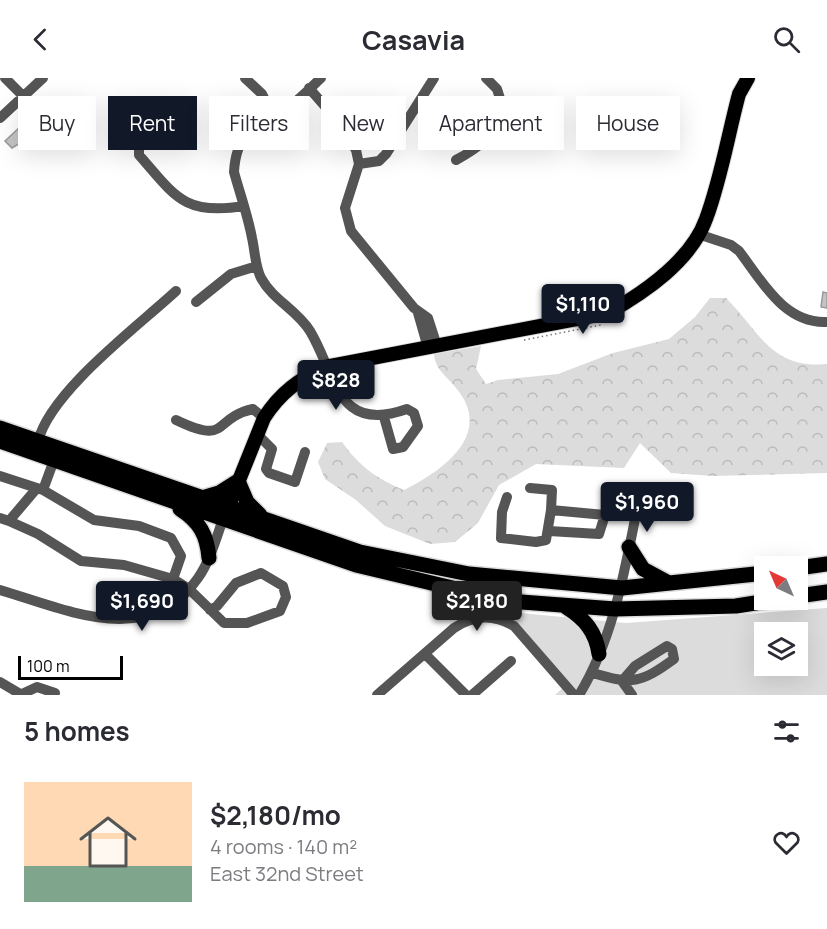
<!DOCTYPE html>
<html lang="en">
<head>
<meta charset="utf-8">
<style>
	:root { --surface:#fff; --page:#f2f2f3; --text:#2b2b33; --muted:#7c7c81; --accent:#111827 }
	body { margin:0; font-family:Manrope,sans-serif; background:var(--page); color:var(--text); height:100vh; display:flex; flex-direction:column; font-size:22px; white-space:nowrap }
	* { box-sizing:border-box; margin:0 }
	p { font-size:20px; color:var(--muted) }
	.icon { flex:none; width:33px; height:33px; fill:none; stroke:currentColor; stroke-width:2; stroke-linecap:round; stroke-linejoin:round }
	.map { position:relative; height:617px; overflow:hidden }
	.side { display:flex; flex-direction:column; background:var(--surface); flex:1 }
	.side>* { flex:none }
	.top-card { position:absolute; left:18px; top:18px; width:792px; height:54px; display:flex; gap:12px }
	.needle { width:39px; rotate:316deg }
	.buttons { position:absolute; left:754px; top:478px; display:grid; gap:12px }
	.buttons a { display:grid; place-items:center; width:54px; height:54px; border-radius:0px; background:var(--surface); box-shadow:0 6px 24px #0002; font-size:30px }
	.scale { position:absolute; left:18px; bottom:15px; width:105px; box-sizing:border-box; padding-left:6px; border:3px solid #000; border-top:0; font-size:16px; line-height:21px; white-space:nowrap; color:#000; -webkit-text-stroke:4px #fff; paint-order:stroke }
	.price { position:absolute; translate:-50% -51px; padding:0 14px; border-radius:6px; background:var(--accent); color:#fff; font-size:20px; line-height:39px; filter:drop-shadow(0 2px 3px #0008) }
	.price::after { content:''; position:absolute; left:50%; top:36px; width:18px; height:14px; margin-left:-9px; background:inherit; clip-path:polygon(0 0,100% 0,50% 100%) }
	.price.selected { background:#222; color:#fff }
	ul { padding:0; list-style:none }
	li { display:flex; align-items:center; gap:18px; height:150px; padding:0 24px }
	li span { display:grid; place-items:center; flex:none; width:168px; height:120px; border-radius:0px; color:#555 }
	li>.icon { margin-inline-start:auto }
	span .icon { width:72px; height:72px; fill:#fffc; stroke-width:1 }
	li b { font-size:26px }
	h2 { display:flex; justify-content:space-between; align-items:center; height:72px; padding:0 24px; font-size:26px }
	.chip { padding:0 21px; border-radius:0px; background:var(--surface); box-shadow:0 6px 24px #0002; font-size:21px; line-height:54px }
	.chip.selected { background:var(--accent); color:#fff }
	header { display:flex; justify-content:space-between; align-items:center; height:78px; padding:0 24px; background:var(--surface); font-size:27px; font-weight:700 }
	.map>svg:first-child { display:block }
	.green { fill:#dcdcdc; fill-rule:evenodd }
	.forest { fill:url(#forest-crowns) }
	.building { fill:#c4c4c4; stroke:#999; stroke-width:1.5 }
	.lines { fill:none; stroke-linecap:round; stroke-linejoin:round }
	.major-casing { stroke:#dbdbdb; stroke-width:16 }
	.highway-casing { stroke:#dbdbdb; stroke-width:18 }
	.path { stroke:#777; stroke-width:1.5; stroke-dasharray:1.5 3; stroke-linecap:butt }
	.minor { stroke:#555; stroke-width:10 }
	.major { stroke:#000; stroke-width:14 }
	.highway { stroke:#000; stroke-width:15 }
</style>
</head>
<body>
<header><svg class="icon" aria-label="back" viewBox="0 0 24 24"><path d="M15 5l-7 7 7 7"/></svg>Casavia<svg class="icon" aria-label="search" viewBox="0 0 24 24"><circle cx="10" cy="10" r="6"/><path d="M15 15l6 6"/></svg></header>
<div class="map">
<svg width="827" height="617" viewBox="0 0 827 617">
	<defs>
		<pattern id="forest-crowns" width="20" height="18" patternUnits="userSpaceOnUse" patternTransform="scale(1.5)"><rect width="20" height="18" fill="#dcdcdc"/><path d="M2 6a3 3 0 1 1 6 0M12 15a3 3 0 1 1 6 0" fill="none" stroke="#bbb"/></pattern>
	</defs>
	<rect width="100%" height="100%" fill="#fff"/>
	<!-- green -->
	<path class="green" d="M827,530V617H555L566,607L505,543L510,534L626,545ZM765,555H798V588H765Z"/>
	<!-- forest -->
	<path class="forest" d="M710,220H726C760,254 771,291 827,286V395L712,398L671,395L640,365L624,390L536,386L499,407L478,445L455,464L430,466L385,448L356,422L325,401L318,384L327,365L342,364C359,388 377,401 404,412C442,393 495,356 456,310C447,298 435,292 434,276L481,268L476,291L486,306L498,302L558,296L613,275L669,261L695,239Z"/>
	<!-- building -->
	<path class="building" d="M22,47L28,54L23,59L25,62L12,70L5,63Z
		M823,214L827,215V230L821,229Z"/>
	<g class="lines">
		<!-- major casing -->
		<g class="major-casing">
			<path id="major" d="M225,437L264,340C280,315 299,301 325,289L608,235C645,214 691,183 706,141C721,101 728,57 739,16L748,0"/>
		</g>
		<!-- highway casing -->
		<g class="highway-casing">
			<path id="highway" d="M0,350L360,474L469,496L622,510L765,495
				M0,363L356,487L507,523L615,531L736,528L774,522
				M202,420L219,415L238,403L247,424L260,437
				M180,431C200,444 207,457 209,480
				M629,469L643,491L669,505
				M798,490L827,486
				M798,518L827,514
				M566,529C585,541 596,554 599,576"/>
		</g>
		<!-- path -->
		<path class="path" d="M524,262L601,247"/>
		<!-- minor -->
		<path class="minor" d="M5,0L23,18
			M245,0L262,16L272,37
			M321,0C309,11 296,26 282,33C252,49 236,57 234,94C240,116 248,138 252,160C255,173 255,188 261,200C273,222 297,232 310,253C337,298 336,356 407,331L414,335L418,348L403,369L393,371L384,339
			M309,10L336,41L356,72L359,86L345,130L351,153L414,230L428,240L437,268
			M0,40L43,0
			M139,65V77C175,118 184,138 244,128
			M456,82C480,69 494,58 504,33L497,11L486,0
			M359,86L379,83L386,76L434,0
			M698,156L731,167L739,173C762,203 784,246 827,244
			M196,224L231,196L257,188
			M418,235L428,270
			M176,342C230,368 212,340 253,331L264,340
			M256,355L272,371L266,391L269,395L295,404L305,374
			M38,363C51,313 137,249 176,213
			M0,398L43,412L54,382
			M530,410L552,412L551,432
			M43,412L94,442L139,448L171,460L181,478L173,501L189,511L224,545H247L280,533L286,519L283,508L261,495L236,505L217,528L210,532
			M507,419L502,434L501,460L536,464L546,462L551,432L605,437L615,431L636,436C624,497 612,563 579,617
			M0,440L9,443L37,410
			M9,443L38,456L81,483L124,487L173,501
			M549,453L599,456L605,437
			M0,512C65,531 149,572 198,500C210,483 216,461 223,441
			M425,576L466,617
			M593,595C632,607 641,605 674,581L672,571L667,568L635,588L622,603L632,617
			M0,604L22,617
			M22,616L37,609L55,615
			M377,617L454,550C474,537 493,536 514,548L574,617
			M472,617L511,583"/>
		<!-- major -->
		<use href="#major" class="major"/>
		<!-- highway -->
		<use href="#highway" class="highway"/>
	</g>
</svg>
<div class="buttons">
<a><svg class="needle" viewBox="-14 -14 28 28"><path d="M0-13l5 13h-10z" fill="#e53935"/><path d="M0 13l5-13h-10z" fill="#7c7c81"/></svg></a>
<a><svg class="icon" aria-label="layers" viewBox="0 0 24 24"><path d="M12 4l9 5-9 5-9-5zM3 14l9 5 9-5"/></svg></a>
</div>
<div class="scale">100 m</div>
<b class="price" style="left:583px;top:257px">$1,110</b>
<b class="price" style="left:336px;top:333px">$828</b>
<b class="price" style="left:647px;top:455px">$1,960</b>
<b class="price" style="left:142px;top:554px">$1,690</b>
<b class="price selected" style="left:477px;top:554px">$2,180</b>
<div class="top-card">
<a class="chip">Buy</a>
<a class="chip selected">Rent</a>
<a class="chip">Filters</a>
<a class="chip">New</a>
<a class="chip">Apartment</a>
<a class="chip">House</a>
</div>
</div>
<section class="side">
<h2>5 homes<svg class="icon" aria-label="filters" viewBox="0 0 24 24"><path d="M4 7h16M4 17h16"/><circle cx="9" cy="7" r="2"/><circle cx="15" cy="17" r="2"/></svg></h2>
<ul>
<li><span style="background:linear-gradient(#ffd9b3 70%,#7fa58c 0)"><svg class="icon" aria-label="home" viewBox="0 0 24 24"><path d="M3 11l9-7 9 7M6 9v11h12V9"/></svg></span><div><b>$2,180/mo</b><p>4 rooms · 140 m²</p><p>East 32nd Street</p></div><svg class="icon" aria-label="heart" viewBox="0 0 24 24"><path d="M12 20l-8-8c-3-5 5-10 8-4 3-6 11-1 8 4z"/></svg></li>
</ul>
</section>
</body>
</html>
